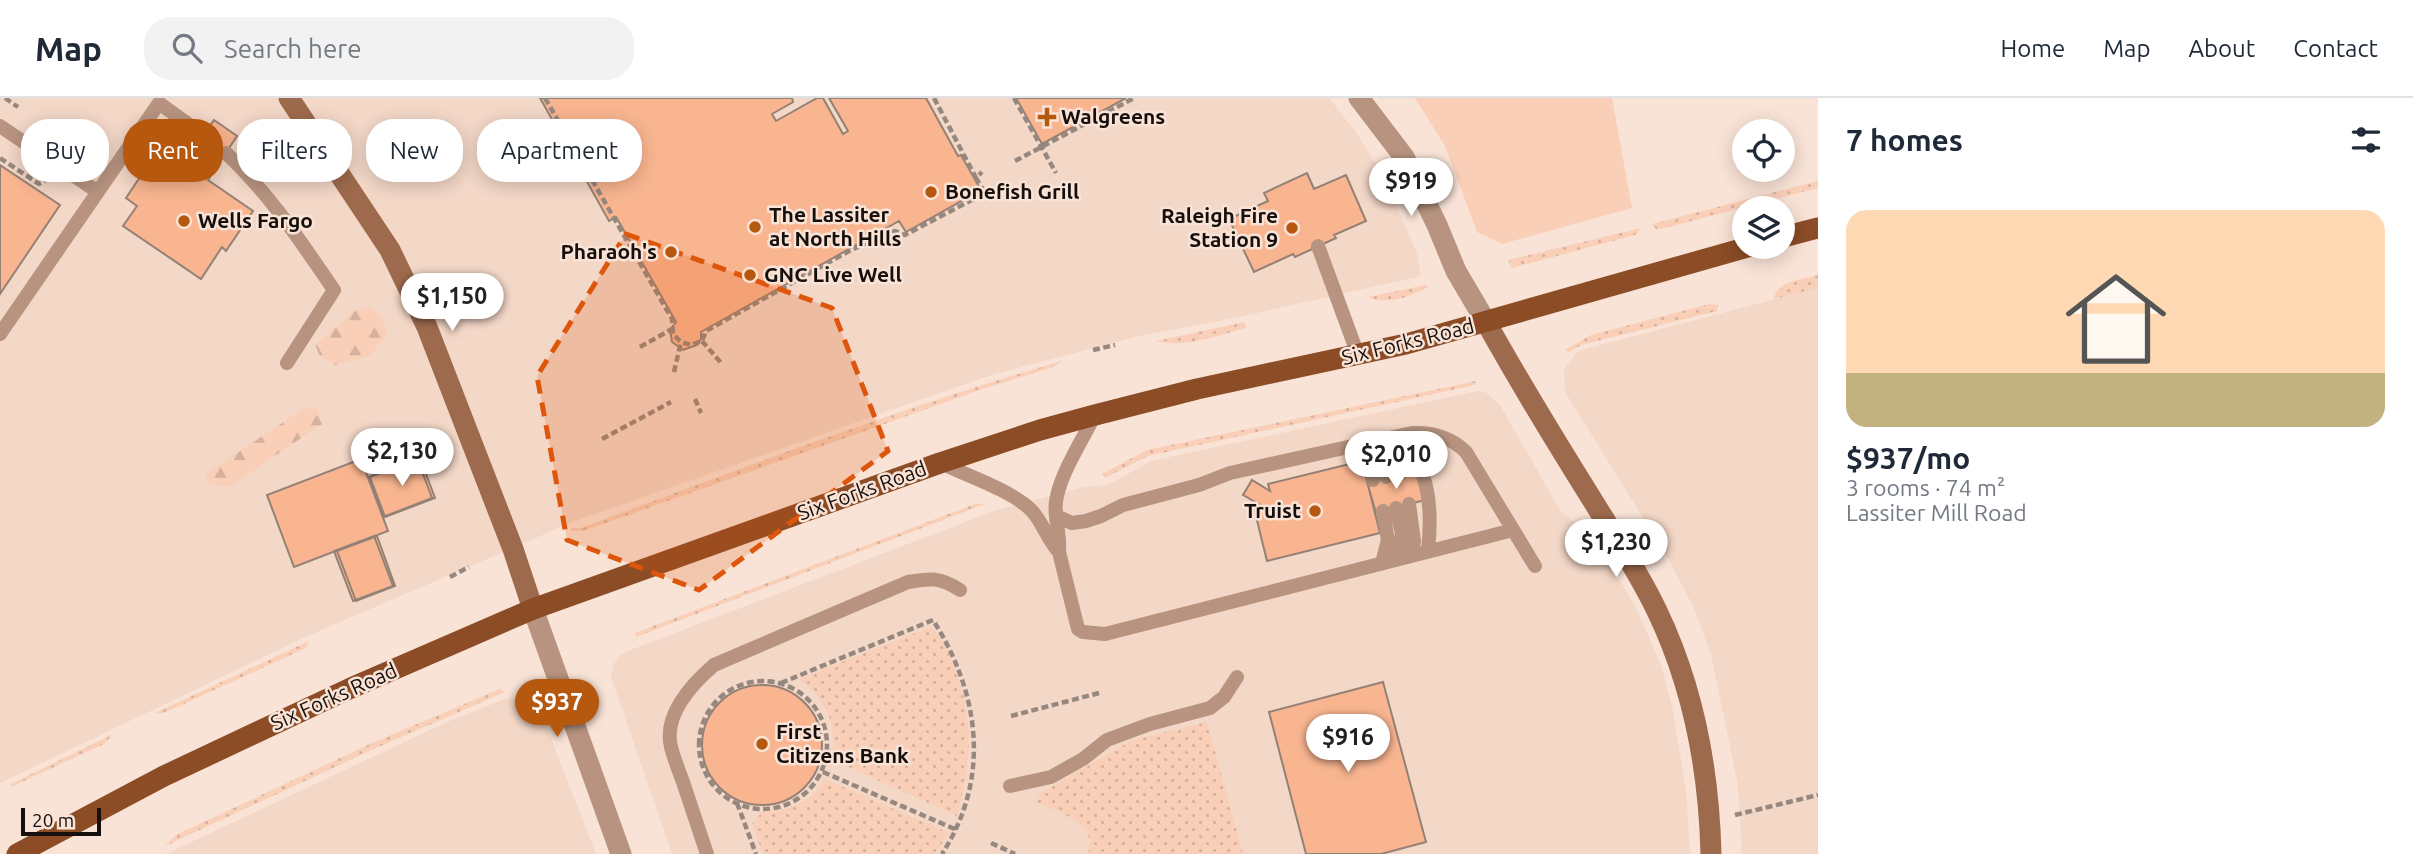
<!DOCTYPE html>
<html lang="en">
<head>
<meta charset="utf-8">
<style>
	:root { --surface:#fff; --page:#f2f2f3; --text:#1f2937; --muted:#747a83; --line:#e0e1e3; --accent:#b7580f }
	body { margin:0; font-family:Ubuntu,sans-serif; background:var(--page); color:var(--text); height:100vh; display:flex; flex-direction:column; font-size:26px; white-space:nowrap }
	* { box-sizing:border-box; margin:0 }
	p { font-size:23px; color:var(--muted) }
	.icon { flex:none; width:38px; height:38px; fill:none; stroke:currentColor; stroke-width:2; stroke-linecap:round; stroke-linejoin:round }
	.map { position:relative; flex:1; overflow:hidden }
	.drawer { display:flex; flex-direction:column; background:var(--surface); width:595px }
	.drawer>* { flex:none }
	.hud { position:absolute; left:21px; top:21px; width:665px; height:63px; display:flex; gap:14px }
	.buttons { position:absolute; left:1732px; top:21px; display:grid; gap:14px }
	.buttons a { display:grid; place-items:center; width:63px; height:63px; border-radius:50%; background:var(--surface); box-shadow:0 4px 18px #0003; font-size:35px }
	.scale { position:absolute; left:21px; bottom:18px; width:80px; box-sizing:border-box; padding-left:7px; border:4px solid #160f0b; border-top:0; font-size:19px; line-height:24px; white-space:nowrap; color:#160f0b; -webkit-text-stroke:5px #f9e3d7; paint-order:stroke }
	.price { position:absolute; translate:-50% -60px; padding:0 16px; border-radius:24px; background:#fff; color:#222; font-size:23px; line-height:46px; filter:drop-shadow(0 2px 4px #0008) }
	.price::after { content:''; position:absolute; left:50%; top:42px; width:21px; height:16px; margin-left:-10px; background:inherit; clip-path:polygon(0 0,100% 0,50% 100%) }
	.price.current { background:var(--accent); color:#fff }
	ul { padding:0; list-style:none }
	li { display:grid; align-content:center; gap:14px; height:371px; padding:0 28px }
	li span { display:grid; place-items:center; height:217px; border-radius:21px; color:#555 }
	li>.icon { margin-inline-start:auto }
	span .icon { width:126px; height:126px; fill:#fffc; stroke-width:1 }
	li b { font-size:30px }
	h2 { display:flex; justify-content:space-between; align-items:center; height:84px; padding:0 28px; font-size:30px }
	.pill { padding:0 24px; border-radius:28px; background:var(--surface); box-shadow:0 4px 18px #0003; font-size:24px; line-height:63px }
	.pill.current { background:var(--accent); color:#fff }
	header { display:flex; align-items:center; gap:42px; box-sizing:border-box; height:98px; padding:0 35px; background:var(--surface); border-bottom:2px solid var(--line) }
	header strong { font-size:33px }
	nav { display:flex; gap:38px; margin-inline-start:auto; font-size:24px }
	.search { width:490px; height:63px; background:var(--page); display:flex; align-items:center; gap:18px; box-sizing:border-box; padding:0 24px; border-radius:28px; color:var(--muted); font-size:26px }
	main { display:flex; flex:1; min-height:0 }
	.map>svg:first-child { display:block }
	.built { fill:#f3d7c7 }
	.grass { fill:url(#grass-dots) }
	.forest { fill:url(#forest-firs) }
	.green { fill:#f9cfb8 }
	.building { fill:#f9b590; stroke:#948176; stroke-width:2 }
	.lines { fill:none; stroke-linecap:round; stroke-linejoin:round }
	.path { stroke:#97887f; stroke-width:4.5; stroke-dasharray:7 3.5; stroke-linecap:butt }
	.lane { stroke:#b89480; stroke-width:14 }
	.street { stroke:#b89480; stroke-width:21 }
	.secondary { stroke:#9e6a4d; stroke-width:21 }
	.primary { stroke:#8b4c26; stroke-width:21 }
	.marked { fill:#de550c; fill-opacity:0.2; stroke:#de550c; stroke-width:5; stroke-dasharray:14 9; stroke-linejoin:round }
	.poi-dot { fill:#b7580f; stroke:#f9e3d7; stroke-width:2.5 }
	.labels { text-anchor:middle; stroke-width:5; stroke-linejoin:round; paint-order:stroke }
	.poi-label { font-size:21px; font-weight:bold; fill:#160f0b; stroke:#f9e3d7; text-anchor:start }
	.street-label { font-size:21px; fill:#160f0b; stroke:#f9e3d7 }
</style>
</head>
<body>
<header>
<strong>Map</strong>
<div class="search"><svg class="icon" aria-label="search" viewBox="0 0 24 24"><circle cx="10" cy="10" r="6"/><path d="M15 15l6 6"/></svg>Search here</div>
<nav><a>Home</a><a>Map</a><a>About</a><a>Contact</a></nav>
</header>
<main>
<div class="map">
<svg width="1818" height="756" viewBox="0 0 1818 756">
	<defs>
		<pattern id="grass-dots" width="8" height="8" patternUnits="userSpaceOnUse" patternTransform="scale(1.75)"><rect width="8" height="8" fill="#f9cfb8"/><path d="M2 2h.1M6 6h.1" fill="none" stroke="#d5b19d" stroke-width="1.8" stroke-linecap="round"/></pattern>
		<pattern id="forest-firs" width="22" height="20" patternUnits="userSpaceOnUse" patternTransform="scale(1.75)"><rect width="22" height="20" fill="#f9cfb8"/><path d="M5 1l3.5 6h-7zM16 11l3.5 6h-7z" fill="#d5b19d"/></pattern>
	</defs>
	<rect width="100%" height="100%" fill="#f9e3d7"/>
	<!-- built -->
	<path class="built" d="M0,0H1329L1357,36L1385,81L1417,156L1421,178L1235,220L1143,237L991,277L575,423L305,539L0,685Z
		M1818,190V756H1742L1738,688L1711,556L1693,508L1666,457L1565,294L1564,271L1576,255L1585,251Z
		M1478,293L1487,295L1500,307L1560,412L1599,446L1637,512L1661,567L1672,608L1686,692L1690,756H672L611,579L613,568L618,559L628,553L997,412L1084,389L1108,387L1151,363Z
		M535,599L596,756H166L447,624L505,601Z"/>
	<!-- grass -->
	<path class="grass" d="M1818,83V90L1661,131H1656L1652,126Z
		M1641,130L1635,137L1512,170L1508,162Z
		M1818,177V190L1774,201C1777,182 1802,182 1818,177Z
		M1426,187L1428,189C1413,198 1385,208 1368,199Z
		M1709,206L1718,207L1717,213L1581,247L1569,254L1565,252L1591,237Z
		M1245,224L1246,230C1218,237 1184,251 1156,243Z
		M1062,263L1053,269L980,292L583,433H571L572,430H581C740,371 899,310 1062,263Z
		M1476,283L1475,287L1148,358L1105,380L1102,376L1147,352Z
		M975,406H985L636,539L635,535Z
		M931,529C943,541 949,556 955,572C975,621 971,667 957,718L833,662C835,625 830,605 799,581Z
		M309,543L306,550L164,615H155Z
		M500,591L505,594L376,650L165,748L176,737L372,645Z
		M1207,624L1243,756H1088C1099,723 1057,715 1036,704L1041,695L1131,643Z
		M113,636L104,646L11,689V686Z
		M825,681L949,735L935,756H763L752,726L762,714C790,711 809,708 825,681Z"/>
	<!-- forest -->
	<path class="forest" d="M370,210L381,218L388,236L369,258L335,267L320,258L315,247L357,211Z
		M317,310L322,326L229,389L207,386V375L303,311Z"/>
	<!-- green -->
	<path class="green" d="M1415,0H1612L1632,110L1502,146L1477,134L1445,48Z"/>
	<!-- building -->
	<path class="building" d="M540,0H792L793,4L772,16L776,23L817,0H823L843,36L848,33L829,0H926L958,58L961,57L981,92L906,134L899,123L701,234V241L697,247L683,252L672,244L670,232L676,224L619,124L616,119L609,123Z
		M1016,0H1126L1042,46Z
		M214,22L237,38L208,82L253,113L226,153L222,149L201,181L123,128L137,108L126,100L160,49L184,66Z
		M0,67L60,107L0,196Z
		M1307,75L1314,91L1346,77L1366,123L1334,137L1336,140L1295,159L1293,156L1254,174L1229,121L1268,103L1264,95Z
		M417,360L432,400L383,419L368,379Z
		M420,360L435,400L385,419L370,379Z
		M361,361L388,433L294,469L267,397Z
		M1362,363L1380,435L1267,463L1254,410L1262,408L1243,397L1252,382L1270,393L1268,386Z
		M1417,371L1425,402L1376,415L1367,384Z
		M374,438L393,488L353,503L334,453Z
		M377,438L395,488L356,503L337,453Z
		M1383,584L1426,744L1381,756H1306L1269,614Z
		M702 647a60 60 0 1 1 120 0a60 60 0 1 1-120 0Z"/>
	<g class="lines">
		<!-- path -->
		<path class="path" d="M5,0L18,9
			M545,0L672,221L673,236L681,244L691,247L702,243L706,233L851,152L895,133L905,137L985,95L976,80L982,74
			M934,0L976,80
			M1014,0L1056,75
			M0,60L39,86L45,83
			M1015,63L1134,0
			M702,243L722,266
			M640,249L672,231
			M1093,252L1115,247
			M674,274L681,244
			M695,301L701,315
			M602,341L671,304
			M450,479L469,469
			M699 647a64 64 0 1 1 128 0a64 64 0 1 1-128 0Z
			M781,585L933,522C980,596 991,680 942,756
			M1011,618L1099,595
			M823,674L957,732
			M737,705L756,756
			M1735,717L1818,697
			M991,745L1015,756"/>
		<!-- lane -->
		<path class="lane" d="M0,28L98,94
			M226,55C269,95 301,144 334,192L287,265
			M1318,148L1358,257
			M0,236L159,5L203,37
			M1095,317C1083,340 1062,374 1057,398C1052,416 1061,435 1059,454L1078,531L1083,534L1105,536L1513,432
			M1395,339C1403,347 1412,355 1417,364C1431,389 1431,425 1428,452
			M1381,342L1397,364L1400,375
			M1368,345L1381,362L1386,379
			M1359,347L1367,358L1373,382
			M940,365C964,376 1015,394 1032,413C1043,425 1047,441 1059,454
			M1409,406L1414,443L1411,457
			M1396,410L1402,435L1398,460
			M1056,418L1072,425L1086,423L1101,418L1123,407L1199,387L1230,375L1412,335C1434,334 1451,339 1466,354L1535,468
			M1382,465L1388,442L1383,413
			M1010,688L1051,679L1083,661L1107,642L1150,626L1210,610L1224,599L1237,579
			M707,756C699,732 691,708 683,684C679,673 674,661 671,649C663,616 692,586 714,567L908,484C930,480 940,479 960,492"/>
		<!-- street -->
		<path class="street" d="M1359,0L1404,59L1437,127L1456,173L1486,224
			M533,511L621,756"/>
		<!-- secondary -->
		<path class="secondary" d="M289,0L390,152L427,229L513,451L533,511
			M1486,224C1520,285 1556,344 1593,403C1615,439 1639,475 1657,513C1693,588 1709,674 1711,756"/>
		<!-- primary -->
		<path class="primary" d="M1783,139L1818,130
			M17,756L164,678L351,590L533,511L940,365L1040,332L1095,317L1197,291L1406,246L1748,149"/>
	</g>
	<!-- marked area -->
	<path class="marked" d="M626,136L832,210L888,353L699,492L567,442L537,278Z"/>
	<!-- markers -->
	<g class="poi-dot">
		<path d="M1043.5 8.5h7v7h7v7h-7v7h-7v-7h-7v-7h7z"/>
		<circle cx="931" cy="94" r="7"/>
		<circle cx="184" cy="123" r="7"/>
		<circle cx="755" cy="129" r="7"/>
		<circle cx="1292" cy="130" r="7"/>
		<circle cx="671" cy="154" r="7"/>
		<circle cx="750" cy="177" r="7"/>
		<circle cx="1315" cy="413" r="7"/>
		<circle cx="762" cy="646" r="7"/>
	</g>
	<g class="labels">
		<!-- poi labels -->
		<g class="poi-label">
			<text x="1061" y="26">Walgreens</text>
			<text x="945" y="101">Bonefish Grill</text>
			<text x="769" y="124">The Lassiter<tspan x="769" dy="24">at North Hills</tspan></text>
			<text x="1278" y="125" text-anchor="end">Raleigh Fire<tspan x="1278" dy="24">Station 9</tspan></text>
			<text x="198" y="130">Wells Fargo</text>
			<text x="657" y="161" text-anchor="end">Pharaoh's</text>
			<text x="764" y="184">GNC Live Well</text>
			<text x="1301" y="420" text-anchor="end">Truist</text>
			<text x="776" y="641">First<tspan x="776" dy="24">Citizens Bank</tspan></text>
		</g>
		<!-- street labels -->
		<g class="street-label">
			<text transform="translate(1408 244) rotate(-14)" y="7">Six Forks Road</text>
			<text transform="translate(862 393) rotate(-20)" y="7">Six Forks Road</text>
			<text transform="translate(334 599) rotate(-24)" y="7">Six Forks Road</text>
		</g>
	</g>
</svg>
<div class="buttons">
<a><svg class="icon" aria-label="locate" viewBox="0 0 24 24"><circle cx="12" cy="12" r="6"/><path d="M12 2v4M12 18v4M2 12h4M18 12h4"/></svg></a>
<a><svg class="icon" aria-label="layers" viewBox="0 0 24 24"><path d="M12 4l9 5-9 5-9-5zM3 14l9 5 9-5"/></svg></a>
</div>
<div class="scale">20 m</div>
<b class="price" style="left:1411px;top:120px">$919</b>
<b class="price" style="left:452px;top:235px">$1,150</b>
<b class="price" style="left:402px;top:390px">$2,130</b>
<b class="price" style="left:1396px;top:393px">$2,010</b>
<b class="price" style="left:1616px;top:481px">$1,230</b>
<b class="price current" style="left:557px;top:641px">$937</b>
<b class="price" style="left:1348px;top:676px">$916</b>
<div class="hud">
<a class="pill">Buy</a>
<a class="pill current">Rent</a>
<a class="pill">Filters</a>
<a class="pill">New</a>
<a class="pill">Apartment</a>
</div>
</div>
<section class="drawer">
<h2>7 homes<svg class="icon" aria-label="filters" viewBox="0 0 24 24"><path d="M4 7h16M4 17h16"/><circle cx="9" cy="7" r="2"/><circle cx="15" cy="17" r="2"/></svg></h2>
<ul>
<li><span style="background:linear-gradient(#ffd9b3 75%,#c2b280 0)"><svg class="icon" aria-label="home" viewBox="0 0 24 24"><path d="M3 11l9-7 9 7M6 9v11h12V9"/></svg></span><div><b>$937/mo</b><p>3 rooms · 74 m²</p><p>Lassiter Mill Road</p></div></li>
</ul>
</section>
</main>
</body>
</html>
